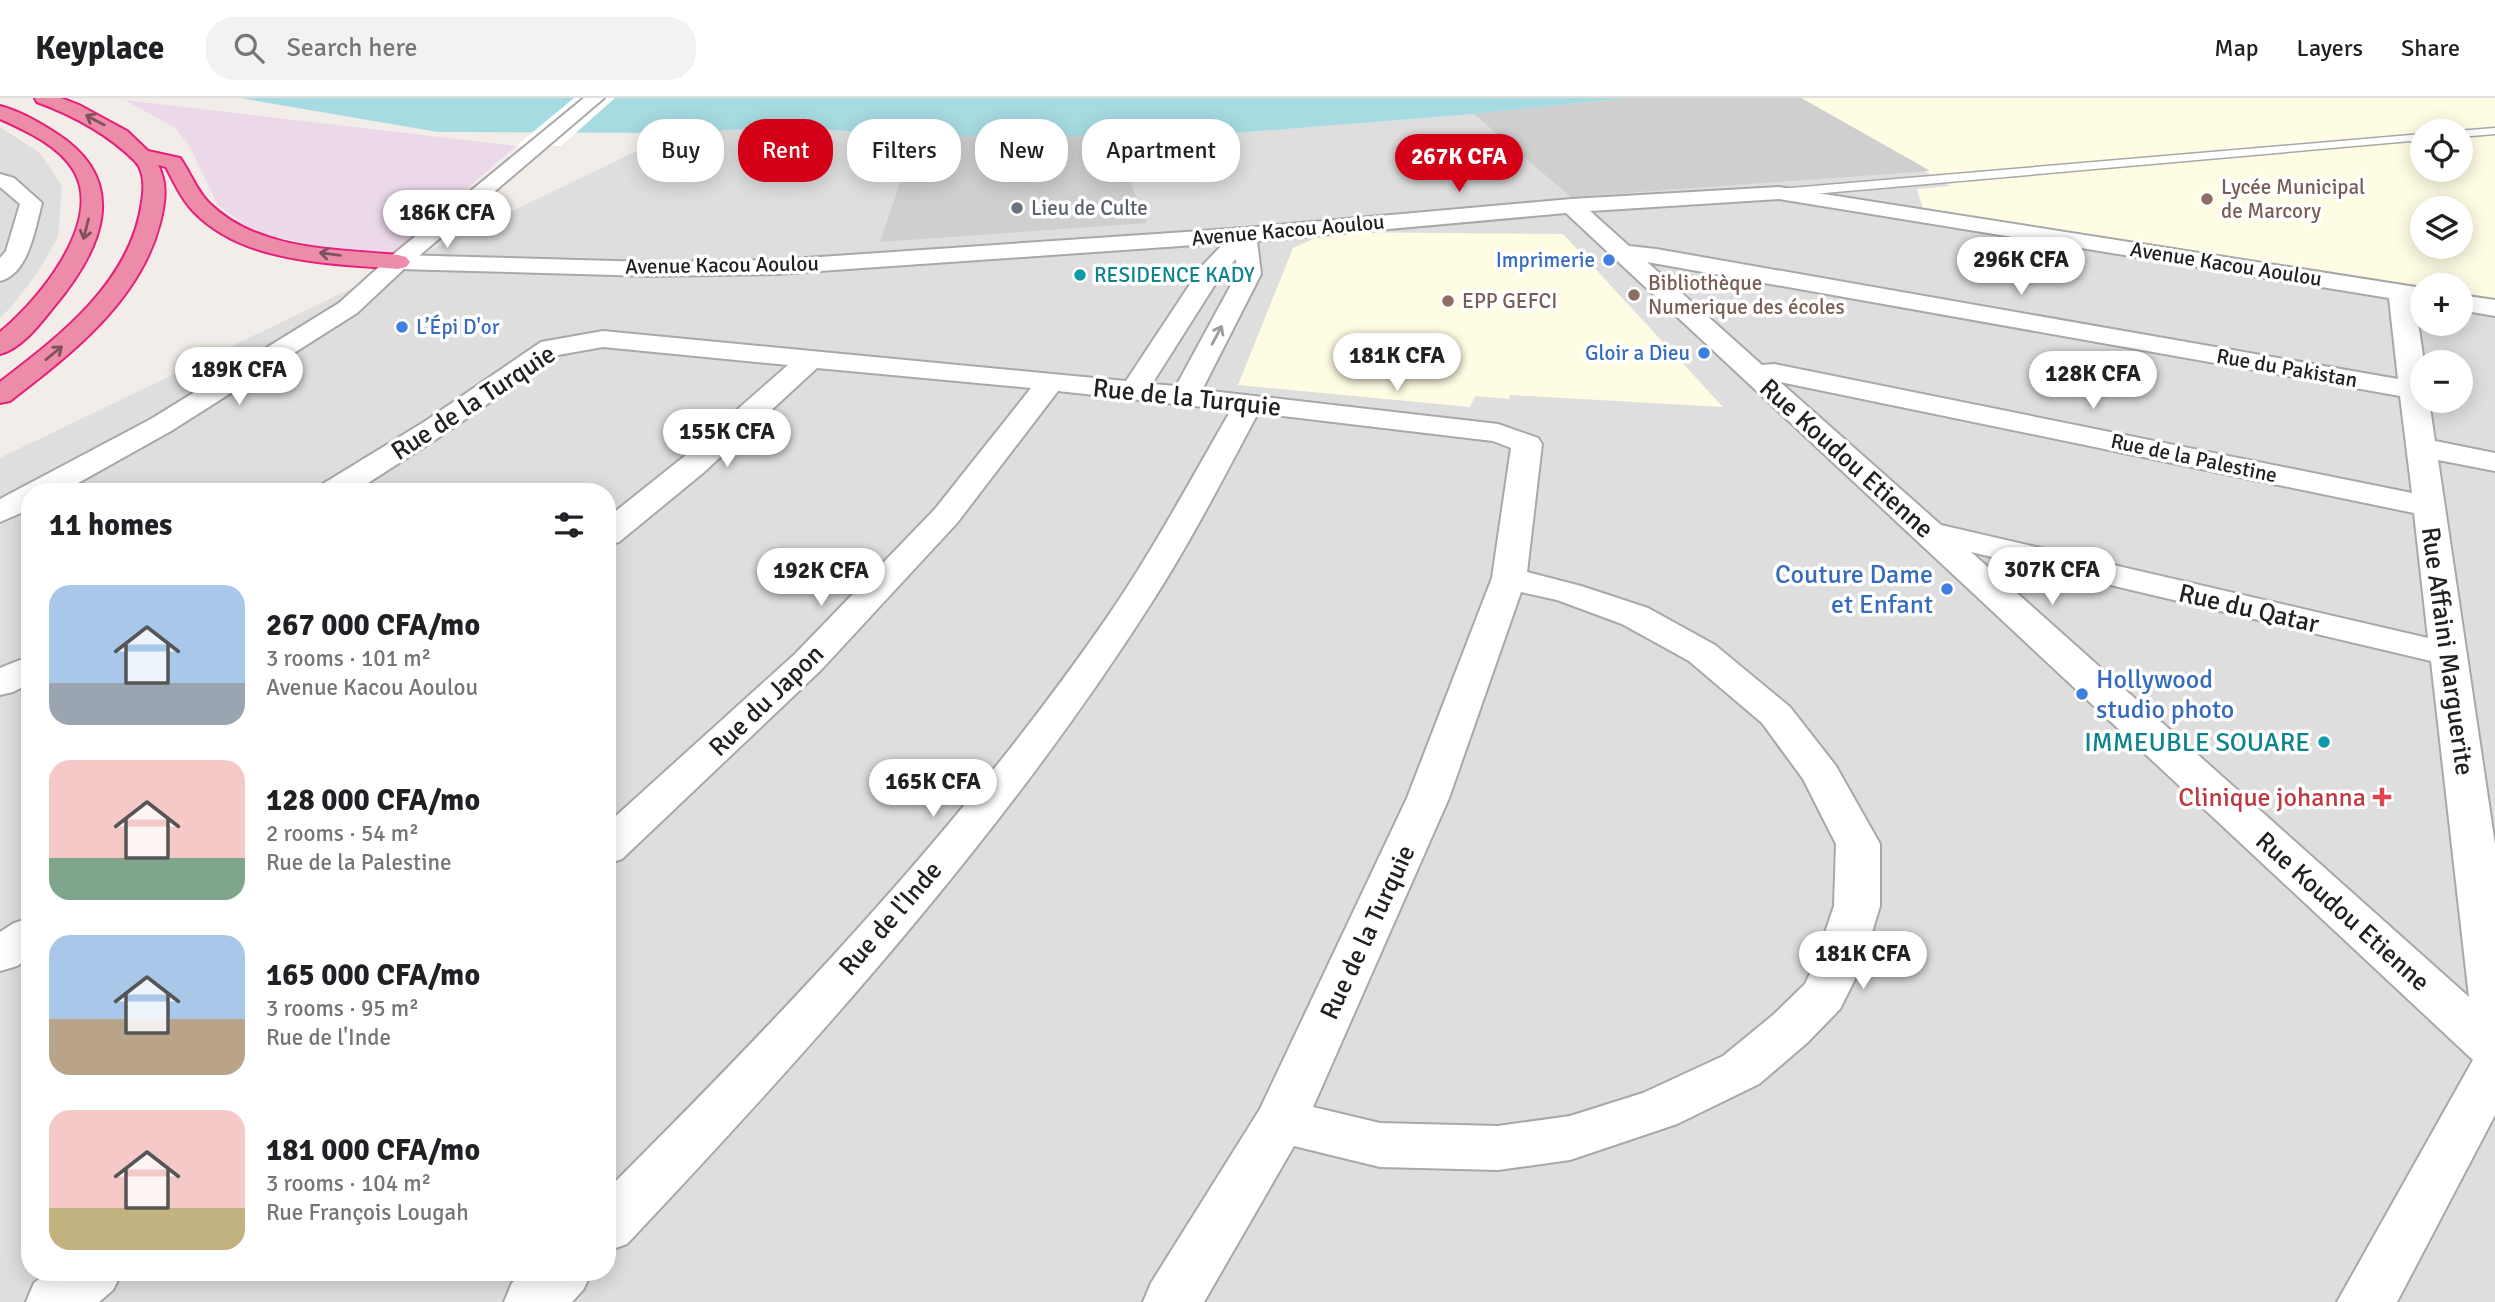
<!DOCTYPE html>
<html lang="en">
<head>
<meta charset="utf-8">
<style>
	:root { --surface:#fff; --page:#f2f2f2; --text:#202124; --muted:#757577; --line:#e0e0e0; --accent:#d30017 }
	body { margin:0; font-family:Signika,sans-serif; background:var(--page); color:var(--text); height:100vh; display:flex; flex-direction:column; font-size:26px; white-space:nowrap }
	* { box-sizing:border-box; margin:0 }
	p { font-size:23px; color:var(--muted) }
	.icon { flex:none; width:38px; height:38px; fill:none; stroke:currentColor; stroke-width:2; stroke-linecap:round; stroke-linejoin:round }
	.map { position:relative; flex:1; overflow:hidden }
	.details { position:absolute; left:21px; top:385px; width:595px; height:798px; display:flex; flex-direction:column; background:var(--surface); border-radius:28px; box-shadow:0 4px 18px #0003 }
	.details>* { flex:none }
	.banner { position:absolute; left:637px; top:21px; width:665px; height:63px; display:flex; gap:14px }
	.buttons { position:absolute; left:2410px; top:21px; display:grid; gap:14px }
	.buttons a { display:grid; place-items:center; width:63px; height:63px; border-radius:50%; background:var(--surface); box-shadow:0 4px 18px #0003; font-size:35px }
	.price { position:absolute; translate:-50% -60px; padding:0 16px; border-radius:24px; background:#fff; color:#222; font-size:23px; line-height:46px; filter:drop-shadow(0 2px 4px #0008) }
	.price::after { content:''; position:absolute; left:50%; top:42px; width:21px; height:16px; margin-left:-10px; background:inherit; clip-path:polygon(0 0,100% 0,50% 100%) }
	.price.active { background:var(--accent); color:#fff }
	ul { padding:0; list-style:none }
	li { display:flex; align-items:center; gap:21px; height:175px; padding:0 28px }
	li span { display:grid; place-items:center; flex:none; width:196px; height:140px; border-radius:21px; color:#555 }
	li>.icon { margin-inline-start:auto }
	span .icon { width:84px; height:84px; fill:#fffc; stroke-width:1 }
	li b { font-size:30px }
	h2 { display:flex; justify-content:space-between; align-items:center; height:84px; padding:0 28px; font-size:30px }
	.pill { padding:0 24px; border-radius:28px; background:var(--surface); box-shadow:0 4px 18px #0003; font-size:24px; line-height:63px }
	.pill.active { background:var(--accent); color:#fff }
	header { display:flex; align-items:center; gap:42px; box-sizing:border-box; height:98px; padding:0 35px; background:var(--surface); border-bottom:2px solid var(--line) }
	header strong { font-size:33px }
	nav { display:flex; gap:38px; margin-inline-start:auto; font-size:24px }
	.search { width:490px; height:63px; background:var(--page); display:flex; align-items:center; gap:18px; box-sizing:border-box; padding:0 24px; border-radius:28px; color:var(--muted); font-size:26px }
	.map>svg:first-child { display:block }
	.residential { fill:#dfdede; fill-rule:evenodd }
	.industrial { fill:#ebd9ea }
	.education { fill:#fffce4; fill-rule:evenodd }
	.religious { fill:#cfcfcf }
	.water { fill:#a6dbe2 }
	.pier { fill:#fff }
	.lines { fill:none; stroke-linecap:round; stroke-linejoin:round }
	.service-casing { stroke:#a8a8a8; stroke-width:3 }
	.minor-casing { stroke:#a8a8a8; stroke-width:4 }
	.tertiary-casing { stroke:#a8a8a8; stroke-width:4 }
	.motorway-casing { stroke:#e61f79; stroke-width:4 }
	.service { fill:#fff; fill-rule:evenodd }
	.minor { fill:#fff; fill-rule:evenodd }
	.tertiary { fill:#fff; fill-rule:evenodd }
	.motorway { fill:#ed8ca9; fill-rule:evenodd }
	.oneway { stroke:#7d515e }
	.oneway2 { stroke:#9b9b9b }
	.education-dot { fill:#8d6e63; stroke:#fff; stroke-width:2.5 }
	.worship-dot { fill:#6b7280; stroke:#fff; stroke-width:2.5 }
	.shop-dot { fill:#3f7fe0; stroke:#fff; stroke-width:2.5 }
	.culture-dot { fill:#0f9aa8; stroke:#fff; stroke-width:2.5 }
	.health-dot { fill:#e0444e; stroke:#fff; stroke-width:2.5 }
	.labels { text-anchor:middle; stroke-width:7; stroke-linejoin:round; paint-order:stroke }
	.far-education-label { font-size:21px; fill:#785e54; stroke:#fff; text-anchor:start }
	.far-worship-label { font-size:21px; fill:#5b616d; stroke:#fff; text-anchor:start }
	.far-street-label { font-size:21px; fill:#212121; stroke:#fff }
	.far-shop-label { font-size:21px; fill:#366cbe; stroke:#fff; text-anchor:end }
	.far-culture-label { font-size:21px; fill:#0d838f; stroke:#fff; text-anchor:start }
	.street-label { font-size:26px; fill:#212121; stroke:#fff }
	.shop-label { font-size:26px; fill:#366cbe; stroke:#fff; text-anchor:end }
	.culture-label { font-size:26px; fill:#0d838f; stroke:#fff; text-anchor:end }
	.health-label { font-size:26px; fill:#be3a42; stroke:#fff; text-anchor:end }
</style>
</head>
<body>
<header>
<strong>Keyplace</strong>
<div class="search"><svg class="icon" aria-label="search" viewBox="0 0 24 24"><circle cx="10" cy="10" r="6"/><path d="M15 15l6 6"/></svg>Search here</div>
<nav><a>Map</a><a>Layers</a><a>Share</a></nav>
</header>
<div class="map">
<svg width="2495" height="1204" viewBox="0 0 2495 1204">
	<rect width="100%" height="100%" fill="#f2ede8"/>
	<!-- residential -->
	<path class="residential" d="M1627,0H2495V1204H0V360L674,35L789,29L916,38H1196L1474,16ZM2422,33H2460V72H2422ZM2422,110H2460V149H2422ZM2422,187H2460V226H2422ZM2422,264H2460V303H2422ZM30,394H607V1174H30Z
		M0,29L40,55L62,88L58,139L38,174L13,207L0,220Z"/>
	<!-- industrial -->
	<path class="industrial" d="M125,2L516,48L389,158L318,148L267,137L243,126L217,106L189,47L175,30Z"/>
	<!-- education -->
	<path class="education" d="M1801,0H2495V200L2461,195L2460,187L2422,189L1923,111L1917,91L1950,88L1924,73L1929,72ZM2422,33H2460V72H2422ZM2422,110H2460V149H2422Z
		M1329,134L1563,136L1723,309L1510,297L1509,301L1475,298L1470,309L1238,287L1293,150Z"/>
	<!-- religious -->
	<path class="religious" d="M1627,0H1801L1930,73L1571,99L1474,16Z
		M916,38H1111L1147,125L880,144Z"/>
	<!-- water -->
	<path class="water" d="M240,0H1627L1474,16L1196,38H916L789,29L674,35L438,34Z"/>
	<!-- pier -->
	<path class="pier" d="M574,0H615L561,48H516Z"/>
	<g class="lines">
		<!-- service casing -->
		<g class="service-casing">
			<path id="service" d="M2495,30V36L2460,39V33H2457Z
				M2422,36V42L1779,99L1773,95L1779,91Z"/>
		</g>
		<!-- minor casing -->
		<g class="minor-casing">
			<path id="minor" d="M1779,89L2422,190V206L2415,204L2424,264L2422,303H2429L2435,343L2495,355V373L2438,362L2495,747V1017L2397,1204H2337L2473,962L1566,115L1257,143L1261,176L1202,292L1498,326L1538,340L1542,346L1527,474L1581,488L1648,510L1715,547L1790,609L1836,668L1880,746V808L1862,867L1840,911L1807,945L1759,986L1677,1026L1570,1062L1498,1072L1380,1069L1294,1048L1204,1204H1143L1151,1185L1260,1011L1407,700L1492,480L1511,350L1493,343L1258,315C1224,379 1191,443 1152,504C1003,738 816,945 627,1146L607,1153V1092C786,913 962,729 1106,521C1152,454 1190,383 1231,312L1058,293L957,425L821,572L622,761L607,766V726L795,556L935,411L1031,290L817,270L703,375L619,444L607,447V420L681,361L788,267L603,249L558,257L444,336L354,394H316L321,387L424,324L541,244L603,233L1126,283L1202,168L1224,145L776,176L650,178L398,171L390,169L386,164L390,159L398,157L650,164L776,162L1245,130L1571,101ZM1779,101L2389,200L2398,281L1656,151L1629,148L1590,113ZM1236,161L1237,176L1176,288L1152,286L1221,177ZM1647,164L2400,298L2412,395L1774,266L1762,267ZM1780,284L2414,415L2428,540L1941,427ZM1971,454L2431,563L2469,899ZM1521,494L1557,502L1622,526L1689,563L1762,625L1803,681L1836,746L1834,808L1814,867L1805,886L1773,917L1723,958L1643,995L1570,1018L1498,1028L1380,1025L1313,1009L1449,700Z
				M2460,197L2495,202V218L2460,212Z
				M30,558V585L13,594L0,597V570Z
				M30,820V860L17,868L0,873V834L14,825Z
				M48,1174H122L113,1192L99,1204H26L34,1185Z
				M523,1174H592L583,1192L572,1204H504L512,1185Z"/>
		</g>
		<!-- tertiary casing -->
		<g class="tertiary-casing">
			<path id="tertiary" d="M584,0H604L406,169L357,215L171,333L62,394H30V411L0,424V401L151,321L339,205L390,159Z
				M0,76L14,80L42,105C35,130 29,176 0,183V160L6,153L20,106L0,89Z"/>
		</g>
		<!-- motorway casing -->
		<g class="motorway-casing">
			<path id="motorway" d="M35,0H61L79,7L127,33L148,53L180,60C190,74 197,93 209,105C258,153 335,151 398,157L406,159L410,164L406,169L398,171C331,165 245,166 194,114C182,102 174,84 166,69L158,67C168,86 165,105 160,125C140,203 71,256 10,303L0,305V284C60,238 131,184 142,104C144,92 145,73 135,63C109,37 75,18 37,4Z
				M0,8C19,13 37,23 54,34C133,83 102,152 52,211C39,227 21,251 0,256V234C37,204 104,125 74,73C60,48 25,32 0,21Z"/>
		</g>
		<!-- service -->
		<use href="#service" class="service"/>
		<!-- minor -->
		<use href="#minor" class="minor"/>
		<!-- tertiary -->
		<use href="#tertiary" class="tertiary"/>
		<!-- motorway -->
		<use href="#motorway" class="motorway"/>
	</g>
	<!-- one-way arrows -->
	<defs><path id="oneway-shaft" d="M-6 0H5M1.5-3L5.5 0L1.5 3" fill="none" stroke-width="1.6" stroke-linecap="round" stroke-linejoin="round" transform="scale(1.75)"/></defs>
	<g class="oneway">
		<use href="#oneway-shaft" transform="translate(95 22) rotate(-152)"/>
		<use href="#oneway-shaft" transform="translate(86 131) rotate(104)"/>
		<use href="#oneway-shaft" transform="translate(330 156) rotate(-173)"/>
		<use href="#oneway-shaft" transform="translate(54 255) rotate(-39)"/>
	</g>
	<use class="oneway2" href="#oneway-shaft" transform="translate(1217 237) rotate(-62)"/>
	<!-- markers -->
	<g class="education-dot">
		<circle cx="2207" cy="101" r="7"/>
		<circle cx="1634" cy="197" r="7"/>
		<circle cx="1448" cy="203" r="7"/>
	</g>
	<circle class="worship-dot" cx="1017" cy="110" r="7"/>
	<g class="shop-dot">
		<circle cx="1609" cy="162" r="7"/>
		<circle cx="402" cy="229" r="7"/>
		<circle cx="1704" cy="255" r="7"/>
		<circle cx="1947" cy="491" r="7"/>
		<circle cx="2082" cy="596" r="7"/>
	</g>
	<g class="culture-dot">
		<circle cx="1080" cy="177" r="7"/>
		<circle cx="2324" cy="644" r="7"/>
	</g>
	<path class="health-dot" d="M2378.5 688.5h7v7h7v7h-7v7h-7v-7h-7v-7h7z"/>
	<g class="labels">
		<!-- far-education labels -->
		<g class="far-education-label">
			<text x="2221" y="96">Lycée Municipal<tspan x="2221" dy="24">de Marcory</tspan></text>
			<text x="1648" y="192">Bibliothèque<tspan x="1648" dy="24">Numerique des écoles</tspan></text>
			<text x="1462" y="210">EPP GEFCI</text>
		</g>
		<!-- far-worship labels -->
		<g class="far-worship-label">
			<text x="1031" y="117">Lieu de Culte</text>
		</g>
		<!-- far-street labels -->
		<g class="far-street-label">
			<text transform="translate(1288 132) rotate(-5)" y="7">Avenue Kacou Aoulou</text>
			<text transform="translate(2226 166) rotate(9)" y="7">Avenue Kacou Aoulou</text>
			<text transform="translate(722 167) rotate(-1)" y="7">Avenue Kacou Aoulou</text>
			<text transform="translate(2287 270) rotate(10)" y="7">Rue du Pakistan</text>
			<text transform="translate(2194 360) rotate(12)" y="7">Rue de la Palestine</text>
		</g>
		<!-- far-shop labels -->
		<g class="far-shop-label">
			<text x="1595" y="169">Imprimerie</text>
			<text x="416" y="236" text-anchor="start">L’Épi D'or</text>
			<text x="1690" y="262">Gloir a Dieu</text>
		</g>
		<!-- far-culture labels -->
		<g class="far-culture-label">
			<text x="1094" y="184">RESIDENCE KADY</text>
		</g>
		<!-- street labels -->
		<g class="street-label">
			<text transform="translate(1187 299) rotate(6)" y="9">Rue de la Turquie</text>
			<text transform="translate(473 304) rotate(-33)" y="9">Rue de la Turquie</text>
			<text transform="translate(1847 360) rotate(42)" y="9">Rue Koudou Etienne</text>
			<text transform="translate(2249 510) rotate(13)" y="9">Rue du Qatar</text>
			<text transform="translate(2448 553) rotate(82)" y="9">Rue Affaini Marguerite</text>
			<text transform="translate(766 602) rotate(-44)" y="9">Rue du Japon</text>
			<text transform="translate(2343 813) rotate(42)" y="9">Rue Koudou Etienne</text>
			<text transform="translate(890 820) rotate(-49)" y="9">Rue de l'Inde</text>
			<text transform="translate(1367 834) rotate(-65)" y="9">Rue de la Turquie</text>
		</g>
		<!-- shop labels -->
		<g class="shop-label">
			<text x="1933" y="485">Couture Dame<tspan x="1933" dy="30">et Enfant</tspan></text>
			<text x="2096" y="590" text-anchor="start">Hollywood<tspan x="2096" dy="30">studio photo</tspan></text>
		</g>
		<!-- culture labels -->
		<g class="culture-label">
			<text x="2310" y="653">IMMEUBLE SOUARE</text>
		</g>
		<!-- health labels -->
		<g class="health-label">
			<text x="2366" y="708">Clinique johanna</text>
		</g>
	</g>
</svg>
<div class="buttons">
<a><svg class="icon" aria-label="locate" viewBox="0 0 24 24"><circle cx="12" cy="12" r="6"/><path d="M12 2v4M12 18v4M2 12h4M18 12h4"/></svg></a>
<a><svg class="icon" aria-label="layers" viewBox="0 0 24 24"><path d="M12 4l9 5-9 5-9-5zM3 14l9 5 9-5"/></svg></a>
<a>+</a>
<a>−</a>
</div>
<b class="price active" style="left:1459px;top:96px">267K CFA</b>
<b class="price" style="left:447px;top:152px">186K CFA</b>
<b class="price" style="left:2021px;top:199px">296K CFA</b>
<b class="price" style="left:1397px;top:295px">181K CFA</b>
<b class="price" style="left:239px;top:309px">189K CFA</b>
<b class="price" style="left:2093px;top:313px">128K CFA</b>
<b class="price" style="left:727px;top:371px">155K CFA</b>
<b class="price" style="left:2052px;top:509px">307K CFA</b>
<b class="price" style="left:821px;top:510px">192K CFA</b>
<b class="price" style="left:933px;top:721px">165K CFA</b>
<b class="price" style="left:1863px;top:893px">181K CFA</b>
<div class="banner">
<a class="pill">Buy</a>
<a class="pill active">Rent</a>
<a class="pill">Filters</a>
<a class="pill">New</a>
<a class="pill">Apartment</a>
</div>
<section class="details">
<h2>11 homes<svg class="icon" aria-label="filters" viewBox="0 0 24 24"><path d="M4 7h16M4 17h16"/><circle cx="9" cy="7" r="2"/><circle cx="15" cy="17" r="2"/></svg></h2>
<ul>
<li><span style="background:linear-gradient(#a9c7e8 70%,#9aa5b1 0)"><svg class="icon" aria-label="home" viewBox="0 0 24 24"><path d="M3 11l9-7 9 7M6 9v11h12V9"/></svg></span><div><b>267 000 CFA/mo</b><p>3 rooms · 101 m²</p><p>Avenue Kacou Aoulou</p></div></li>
<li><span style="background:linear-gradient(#f6c9c9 70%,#7fa58c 0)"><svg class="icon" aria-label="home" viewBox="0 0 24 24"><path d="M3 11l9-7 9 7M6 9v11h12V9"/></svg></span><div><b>128 000 CFA/mo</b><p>2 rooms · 54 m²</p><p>Rue de la Palestine</p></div></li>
<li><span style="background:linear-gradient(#a9c7e8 60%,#b9a48a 0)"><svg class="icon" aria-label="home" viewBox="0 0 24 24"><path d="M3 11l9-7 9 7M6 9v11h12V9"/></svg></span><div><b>165 000 CFA/mo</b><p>3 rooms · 95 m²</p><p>Rue de l'Inde</p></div></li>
<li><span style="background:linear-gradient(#f6c9c9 70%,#c2b280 0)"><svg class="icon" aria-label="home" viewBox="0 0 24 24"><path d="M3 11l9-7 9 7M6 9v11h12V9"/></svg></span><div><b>181 000 CFA/mo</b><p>3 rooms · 104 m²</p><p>Rue François Lougah</p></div></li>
</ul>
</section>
</div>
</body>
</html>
